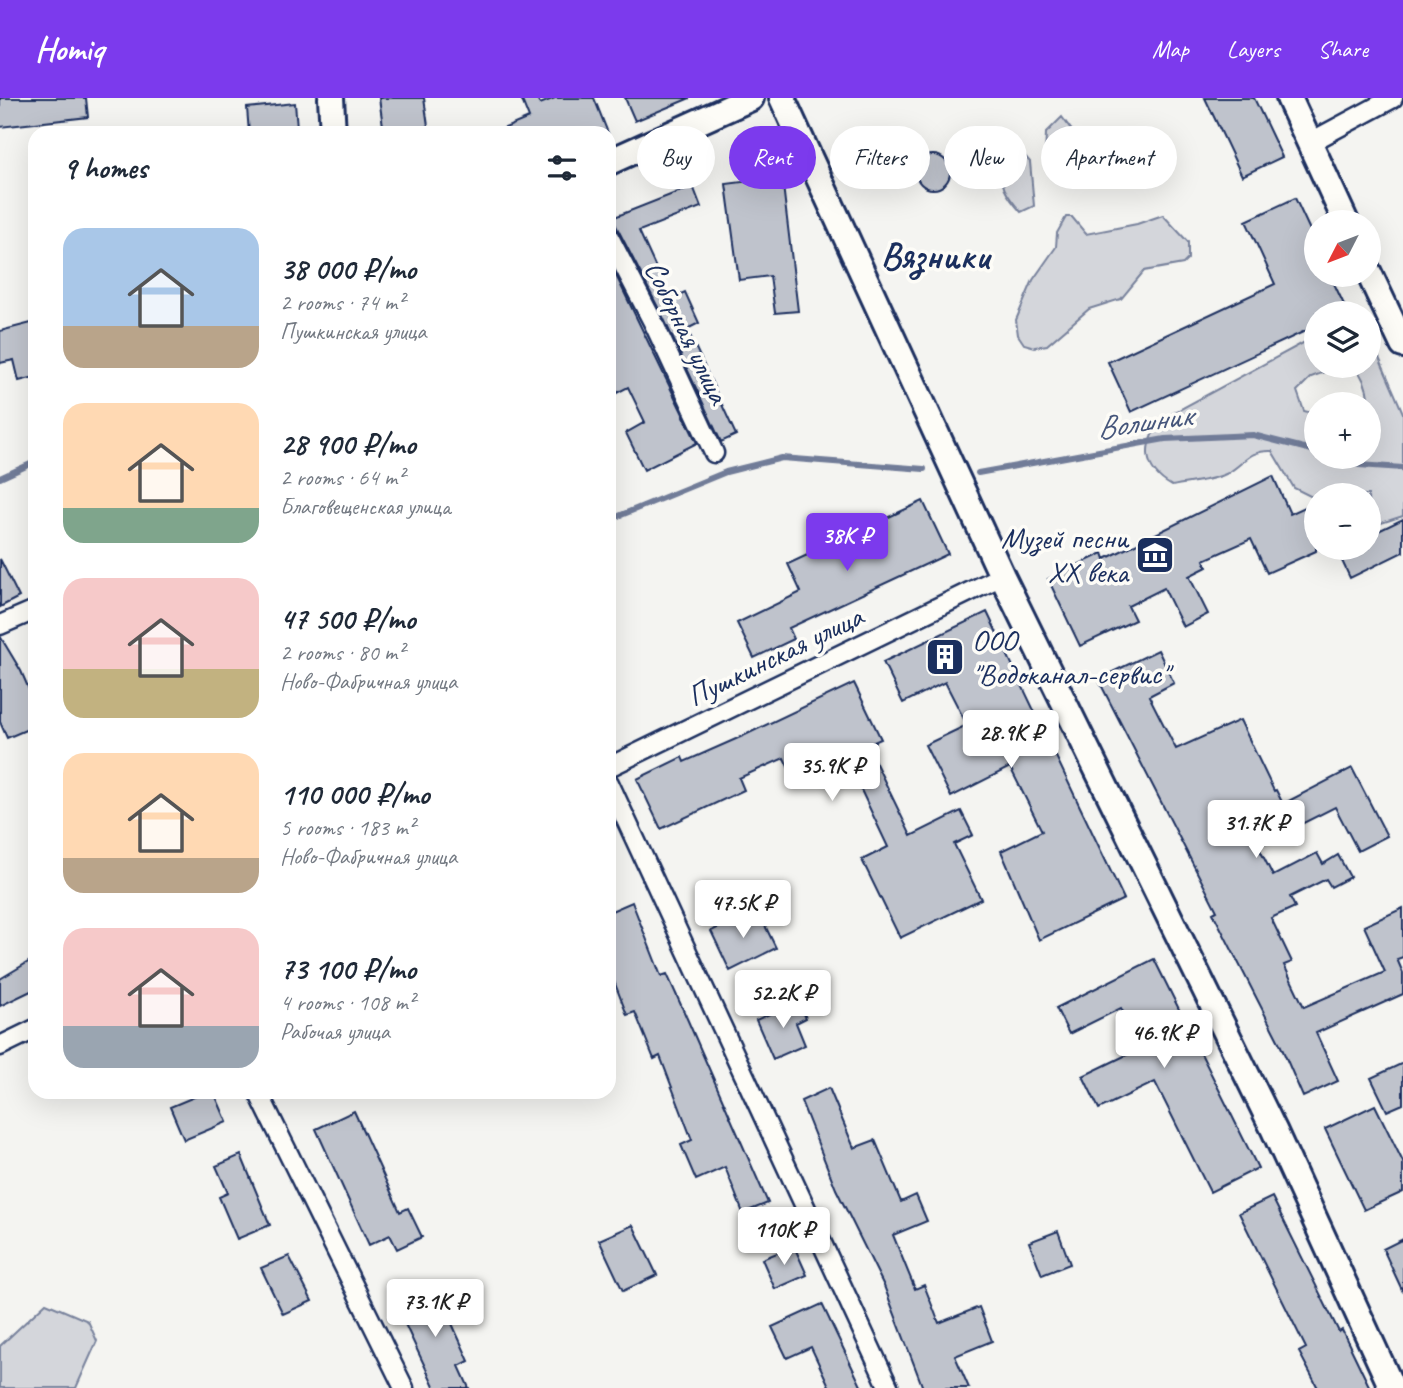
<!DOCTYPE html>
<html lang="en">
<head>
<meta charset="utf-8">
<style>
	:root { --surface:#fff; --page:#f2f2f3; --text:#1f2937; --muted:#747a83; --accent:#7c3aed }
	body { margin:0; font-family:Caveat,sans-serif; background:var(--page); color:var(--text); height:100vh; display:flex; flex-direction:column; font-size:26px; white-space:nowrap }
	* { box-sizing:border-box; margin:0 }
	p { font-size:23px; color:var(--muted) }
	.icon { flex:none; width:38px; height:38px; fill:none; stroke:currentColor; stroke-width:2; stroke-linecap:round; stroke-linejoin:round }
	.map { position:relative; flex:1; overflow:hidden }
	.details { position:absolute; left:28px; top:28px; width:588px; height:973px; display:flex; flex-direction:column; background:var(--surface); border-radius:21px; box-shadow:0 7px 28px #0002 }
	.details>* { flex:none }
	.guide { position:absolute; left:637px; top:28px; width:660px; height:63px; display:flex; gap:14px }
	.needle { width:46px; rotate:228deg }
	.controls { position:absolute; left:1304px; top:112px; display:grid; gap:14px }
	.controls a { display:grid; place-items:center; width:77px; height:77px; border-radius:50%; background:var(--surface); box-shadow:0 7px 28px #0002; font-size:35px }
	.price { position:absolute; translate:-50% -60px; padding:0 16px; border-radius:7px; background:#fff; color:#222; font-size:23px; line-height:46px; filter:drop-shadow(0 2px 4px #0008) }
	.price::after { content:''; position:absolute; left:50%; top:42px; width:21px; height:16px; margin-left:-10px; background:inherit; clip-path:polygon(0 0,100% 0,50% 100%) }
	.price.active { background:var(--accent); color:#fff }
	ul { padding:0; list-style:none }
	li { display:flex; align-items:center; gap:21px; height:175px; padding:0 35px }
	li span { display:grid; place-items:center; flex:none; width:196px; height:140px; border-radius:21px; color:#555 }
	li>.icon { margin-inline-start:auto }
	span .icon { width:84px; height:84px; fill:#fffc; stroke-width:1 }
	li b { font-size:30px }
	h2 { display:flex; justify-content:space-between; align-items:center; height:84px; padding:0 35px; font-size:30px }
	.pill { padding:0 24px; border-radius:32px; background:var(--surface); box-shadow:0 7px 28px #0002; font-size:24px; line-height:63px }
	.pill.active { background:var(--accent); color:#fff }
	header { display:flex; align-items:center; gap:42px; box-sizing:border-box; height:98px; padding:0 35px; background:var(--accent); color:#fff }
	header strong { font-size:33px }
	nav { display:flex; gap:38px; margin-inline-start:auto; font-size:24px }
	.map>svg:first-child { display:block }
	.green { fill:#d4d6db; stroke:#78829c; stroke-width:2; fill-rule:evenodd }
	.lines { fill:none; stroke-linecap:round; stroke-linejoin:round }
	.stream { stroke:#717c98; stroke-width:6 }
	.building { fill:#bfc3cc; stroke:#1b2f5e; stroke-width:2 }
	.street-casing { stroke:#1b2f5e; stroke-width:23 }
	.secondary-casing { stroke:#1b2f5e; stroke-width:30 }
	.street { stroke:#fdfcf7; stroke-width:18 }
	.secondary { stroke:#fdfcf7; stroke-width:24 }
	.labels { text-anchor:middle; stroke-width:7; stroke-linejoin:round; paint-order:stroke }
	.street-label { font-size:30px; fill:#1b2f5e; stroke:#fdfcf7 }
	.poi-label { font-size:30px; fill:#1b2f5e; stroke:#fdfcf7; text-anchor:end }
	.water-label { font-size:32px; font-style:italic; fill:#46567b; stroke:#fdfcf7 }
	.district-label { font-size:37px; font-weight:bold; fill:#1b2f5e; stroke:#fdfcf7 }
</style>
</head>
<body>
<header>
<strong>Homiq</strong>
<nav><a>Map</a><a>Layers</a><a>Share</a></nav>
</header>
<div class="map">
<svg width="1403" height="1290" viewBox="0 0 1403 1290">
	<rect width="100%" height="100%" fill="#f4f4f1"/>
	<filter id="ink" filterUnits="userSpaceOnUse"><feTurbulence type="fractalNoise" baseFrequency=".0143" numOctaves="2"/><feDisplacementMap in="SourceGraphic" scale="14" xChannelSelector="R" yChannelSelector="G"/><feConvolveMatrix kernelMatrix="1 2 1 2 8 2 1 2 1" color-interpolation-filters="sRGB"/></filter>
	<g filter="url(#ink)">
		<!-- green -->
		<path class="green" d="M1062,19L1076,38L1077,53L1065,64L1045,60L1046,35Z
			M1024,57L1030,64L1034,108L1021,114C1007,98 997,85 1003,63Z
			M1163,117L1188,144V161L1183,166L1144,173L1121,201L1089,211L1047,247L1035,249L1024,246L1018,237L1016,222L1033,182L1056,149L1057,135L1066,119H1072L1086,136L1137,126Z
			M1316,238V268H1368L1369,245L1377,255L1403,315V418L1369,429L1368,397H1316V401L1294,390L1272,353C1249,352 1245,365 1228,375C1213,383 1189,384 1172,388C1142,371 1141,345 1164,320ZM1335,270H1355C1376,290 1368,333 1368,359H1316V316L1304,313L1297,293L1311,279Z
			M46,1205L88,1223L97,1243L76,1290H0V1248Z"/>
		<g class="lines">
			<!-- stream -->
			<path class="stream" d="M1333,359L1359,367L1403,370
				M978,375L1165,341L1253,337L1316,353
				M0,380L35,364
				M609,422L726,374L782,360L924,371"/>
		</g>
		<!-- building -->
		<path class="building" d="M0,0H86L88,19L0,29Z
			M379,0H424L429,35H384Z
			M521,0H537L540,6L555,0H594L608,35H493L529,20Z
			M625,0H690L635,23Z
			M1205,0H1254L1282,59L1242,78Z
			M295,5L297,30L249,35L247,10Z
			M916 74a17 17 0 1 1 34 0a17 17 0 1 1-34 0Z
			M782,79L798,213L775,215L770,178L739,182L726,86Z
			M693,88L701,109L639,133L670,201L685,194L699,225L687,231L736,337L721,344L663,219L612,120Z
			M1295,100L1316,145V177H1330L1348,215H1316V228L1131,314L1108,264L1275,186L1246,123Z
			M611,167L697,345L644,372L626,335L645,324L628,289L609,299Z
			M35,224V279L19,283L14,262L0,265V233Z
			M1273,378L1290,416L1305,409L1316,433V453L1267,475L1251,441L1204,462L1207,469L1189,478L1208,516L1183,529L1164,490L1128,508L1135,522L1080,548L1048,481L1103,455L1105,461Z
			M923,403L948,456L789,530L794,541L754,560L737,525L801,494L788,466Z
			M1403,421V454L1350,480L1336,450H1368V438Z
			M0,461L19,499L0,509Z
			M987,514L1124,801L1039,842L1001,753L1042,733L1010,669L951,699L925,647L967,627L945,584L903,605L883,564Z
			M0,538L21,573L35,605V628L7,640L0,624Z
			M1158,552L1174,585L1149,598L1176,651L1240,622L1274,693L1276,692L1283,706L1352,670L1387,738L1358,753L1335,709L1258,748L1273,778L1317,755L1323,766L1338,757L1350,779L1331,789L1326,781L1290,799L1295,809L1271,820L1292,864L1284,867L1304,909L1385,874L1364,828L1403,810V859L1397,861L1403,875V896L1316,935L1338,983L1303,999L1280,946L1213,815L1217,813L1098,581Z
			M854,585L881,641L867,647L911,738L961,713L973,737L954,746L981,801L900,840L862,762L888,749L844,656L792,677L784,660L739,680L744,692L661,731L637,681L682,659L684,664L745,637Z
			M632,804L661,878L667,876L685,916L768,1105L743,1115L725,1069L696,1082L681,1047L692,1042L660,958L654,961L635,914L627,917L609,870V814Z
			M757,811L776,850L730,873L711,833Z
			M35,860V891L0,908V881Z
			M1154,861L1258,1070L1210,1094L1155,984L1099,1011L1083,978L1141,950L1121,910L1069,936L1056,910Z
			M798,903L806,920L796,925L805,947L773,961L756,922Z
			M1403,965V1006L1387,1013L1371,980Z
			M829,990L854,1050L875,1042L901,1104L916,1097L927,1123L893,1137L915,1191L924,1187L939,1225L979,1209L992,1243L955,1258L969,1290H923L884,1188L836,1091L801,1003Z
			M206,994H214L227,1024L184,1042L170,1009Z
			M1375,1007L1403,1064V1094L1364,1112L1325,1031Z
			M354,1013L400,1114L408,1110L422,1139L397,1151L390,1137L369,1147L316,1031Z
			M241,1057L270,1127L237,1141L219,1099L228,1095L216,1068Z
			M1272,1099L1339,1234L1342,1232L1370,1290H1318L1299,1254L1306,1250L1239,1115Z
			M633,1127L657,1177L623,1193L599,1142Z
			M1058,1133L1070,1166L1042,1177L1029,1144Z
			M1403,1141V1194L1383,1151Z
			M794,1148L807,1177L775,1191L762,1161Z
			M289,1158L312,1203L283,1216L261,1170Z
			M435,1188L469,1263L459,1268L469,1290H435L396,1207Z
			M822,1206L844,1252L862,1290H830L811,1249L787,1260L772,1229Z"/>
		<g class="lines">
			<!-- street casing -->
			<g class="street-casing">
				<path id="street" d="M1309,45L1393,0
					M609,139L653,224L714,355
					M0,527L35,512
					M609,669L1002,478
					M609,685L889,1290
					M0,948L35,931
					M258,994L404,1290"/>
			</g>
			<!-- secondary casing -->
			<g class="secondary-casing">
				<path id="secondary" d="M331,0L333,35
					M782,0L1002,478L1274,1032L1392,1290
					M1289,0L1346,124
					M609,64L751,0
					M1368,173L1403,247"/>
			</g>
			<!-- street -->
			<use href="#street" class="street"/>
			<!-- secondary -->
			<use href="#secondary" class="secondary"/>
		</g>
	</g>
	<!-- icons -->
	<defs>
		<g id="museum-square" transform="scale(2.0125)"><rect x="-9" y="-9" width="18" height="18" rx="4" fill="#1b2f5e" stroke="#fdfcf7"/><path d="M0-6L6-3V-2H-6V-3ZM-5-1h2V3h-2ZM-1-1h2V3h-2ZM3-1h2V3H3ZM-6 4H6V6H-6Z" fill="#fff"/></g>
		<g id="building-square" transform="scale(2.0125)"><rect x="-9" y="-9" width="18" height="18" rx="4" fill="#1b2f5e" stroke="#fdfcf7"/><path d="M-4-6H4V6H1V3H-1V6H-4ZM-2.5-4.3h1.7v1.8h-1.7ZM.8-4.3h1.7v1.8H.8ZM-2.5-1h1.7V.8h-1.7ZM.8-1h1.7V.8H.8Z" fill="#fff"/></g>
	</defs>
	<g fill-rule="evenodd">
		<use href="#museum-square" x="1155" y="457"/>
		<use href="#building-square" x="945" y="559"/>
	</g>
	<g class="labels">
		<!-- street labels -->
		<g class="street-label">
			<text transform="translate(687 234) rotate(64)" y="10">Соборная улица</text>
			<text transform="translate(775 558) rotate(-26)" y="10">Пушкинская улица</text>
		</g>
		<!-- poi labels -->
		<g class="poi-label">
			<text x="1128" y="450">Музей песни<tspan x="1128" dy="34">XX века</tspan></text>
			<text x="972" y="552" text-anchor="start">ООО<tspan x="972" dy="34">"Водоканал-сервис"</tspan></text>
		</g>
		<!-- water labels -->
		<g class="water-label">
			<text transform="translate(1144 323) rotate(-8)" y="11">Волшник</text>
		</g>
		<!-- district labels -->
		<g class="district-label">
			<text x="935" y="170">Вязники</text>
		</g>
	</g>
</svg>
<div class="controls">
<a><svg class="needle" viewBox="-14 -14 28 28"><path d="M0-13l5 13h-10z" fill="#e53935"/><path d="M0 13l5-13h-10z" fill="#747a83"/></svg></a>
<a><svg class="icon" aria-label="layers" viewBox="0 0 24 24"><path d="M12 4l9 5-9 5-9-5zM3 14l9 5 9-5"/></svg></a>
<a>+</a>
<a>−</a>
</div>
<b class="price active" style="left:847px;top:475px">38K ₽</b>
<b class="price" style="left:1011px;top:672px">28.9K ₽</b>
<b class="price" style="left:832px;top:705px">35.9K ₽</b>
<b class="price" style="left:1256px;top:762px">31.7K ₽</b>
<b class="price" style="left:743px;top:842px">47.5K ₽</b>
<b class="price" style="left:783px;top:932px">52.2K ₽</b>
<b class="price" style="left:1164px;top:972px">46.9K ₽</b>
<b class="price" style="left:784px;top:1169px">110K ₽</b>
<b class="price" style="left:435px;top:1241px">73.1K ₽</b>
<div class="guide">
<a class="pill">Buy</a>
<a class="pill active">Rent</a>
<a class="pill">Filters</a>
<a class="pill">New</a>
<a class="pill">Apartment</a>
</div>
<section class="details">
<h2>9 homes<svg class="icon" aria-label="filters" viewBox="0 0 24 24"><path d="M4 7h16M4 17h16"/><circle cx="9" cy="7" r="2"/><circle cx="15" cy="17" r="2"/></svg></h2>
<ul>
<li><span style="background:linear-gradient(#a9c7e8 70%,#b9a48a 0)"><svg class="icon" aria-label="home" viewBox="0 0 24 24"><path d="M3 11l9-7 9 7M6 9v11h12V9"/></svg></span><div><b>38 000 ₽/mo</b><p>2 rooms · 74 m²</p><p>Пушкинская улица</p></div></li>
<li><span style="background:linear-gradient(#ffd9b3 75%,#7fa58c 0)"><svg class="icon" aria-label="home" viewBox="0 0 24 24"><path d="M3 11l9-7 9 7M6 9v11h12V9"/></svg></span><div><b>28 900 ₽/mo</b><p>2 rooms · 64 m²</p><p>Благовещенская улица</p></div></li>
<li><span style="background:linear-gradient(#f6c9c9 65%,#c2b280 0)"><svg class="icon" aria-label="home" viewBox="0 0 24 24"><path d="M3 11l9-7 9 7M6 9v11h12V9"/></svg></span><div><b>47 500 ₽/mo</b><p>2 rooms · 80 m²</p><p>Ново-Фабричная улица</p></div></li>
<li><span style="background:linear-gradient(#ffd9b3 75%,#b9a48a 0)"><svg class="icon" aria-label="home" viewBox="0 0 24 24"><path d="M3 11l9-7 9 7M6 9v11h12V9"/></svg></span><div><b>110 000 ₽/mo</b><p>5 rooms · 183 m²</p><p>Ново-Фабричная улица</p></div></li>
<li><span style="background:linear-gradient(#f6c9c9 70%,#9aa5b1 0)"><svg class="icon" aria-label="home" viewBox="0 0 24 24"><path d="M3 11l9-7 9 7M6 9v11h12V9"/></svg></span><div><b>73 100 ₽/mo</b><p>4 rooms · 108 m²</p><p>Рабочая улица</p></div></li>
</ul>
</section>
</div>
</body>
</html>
